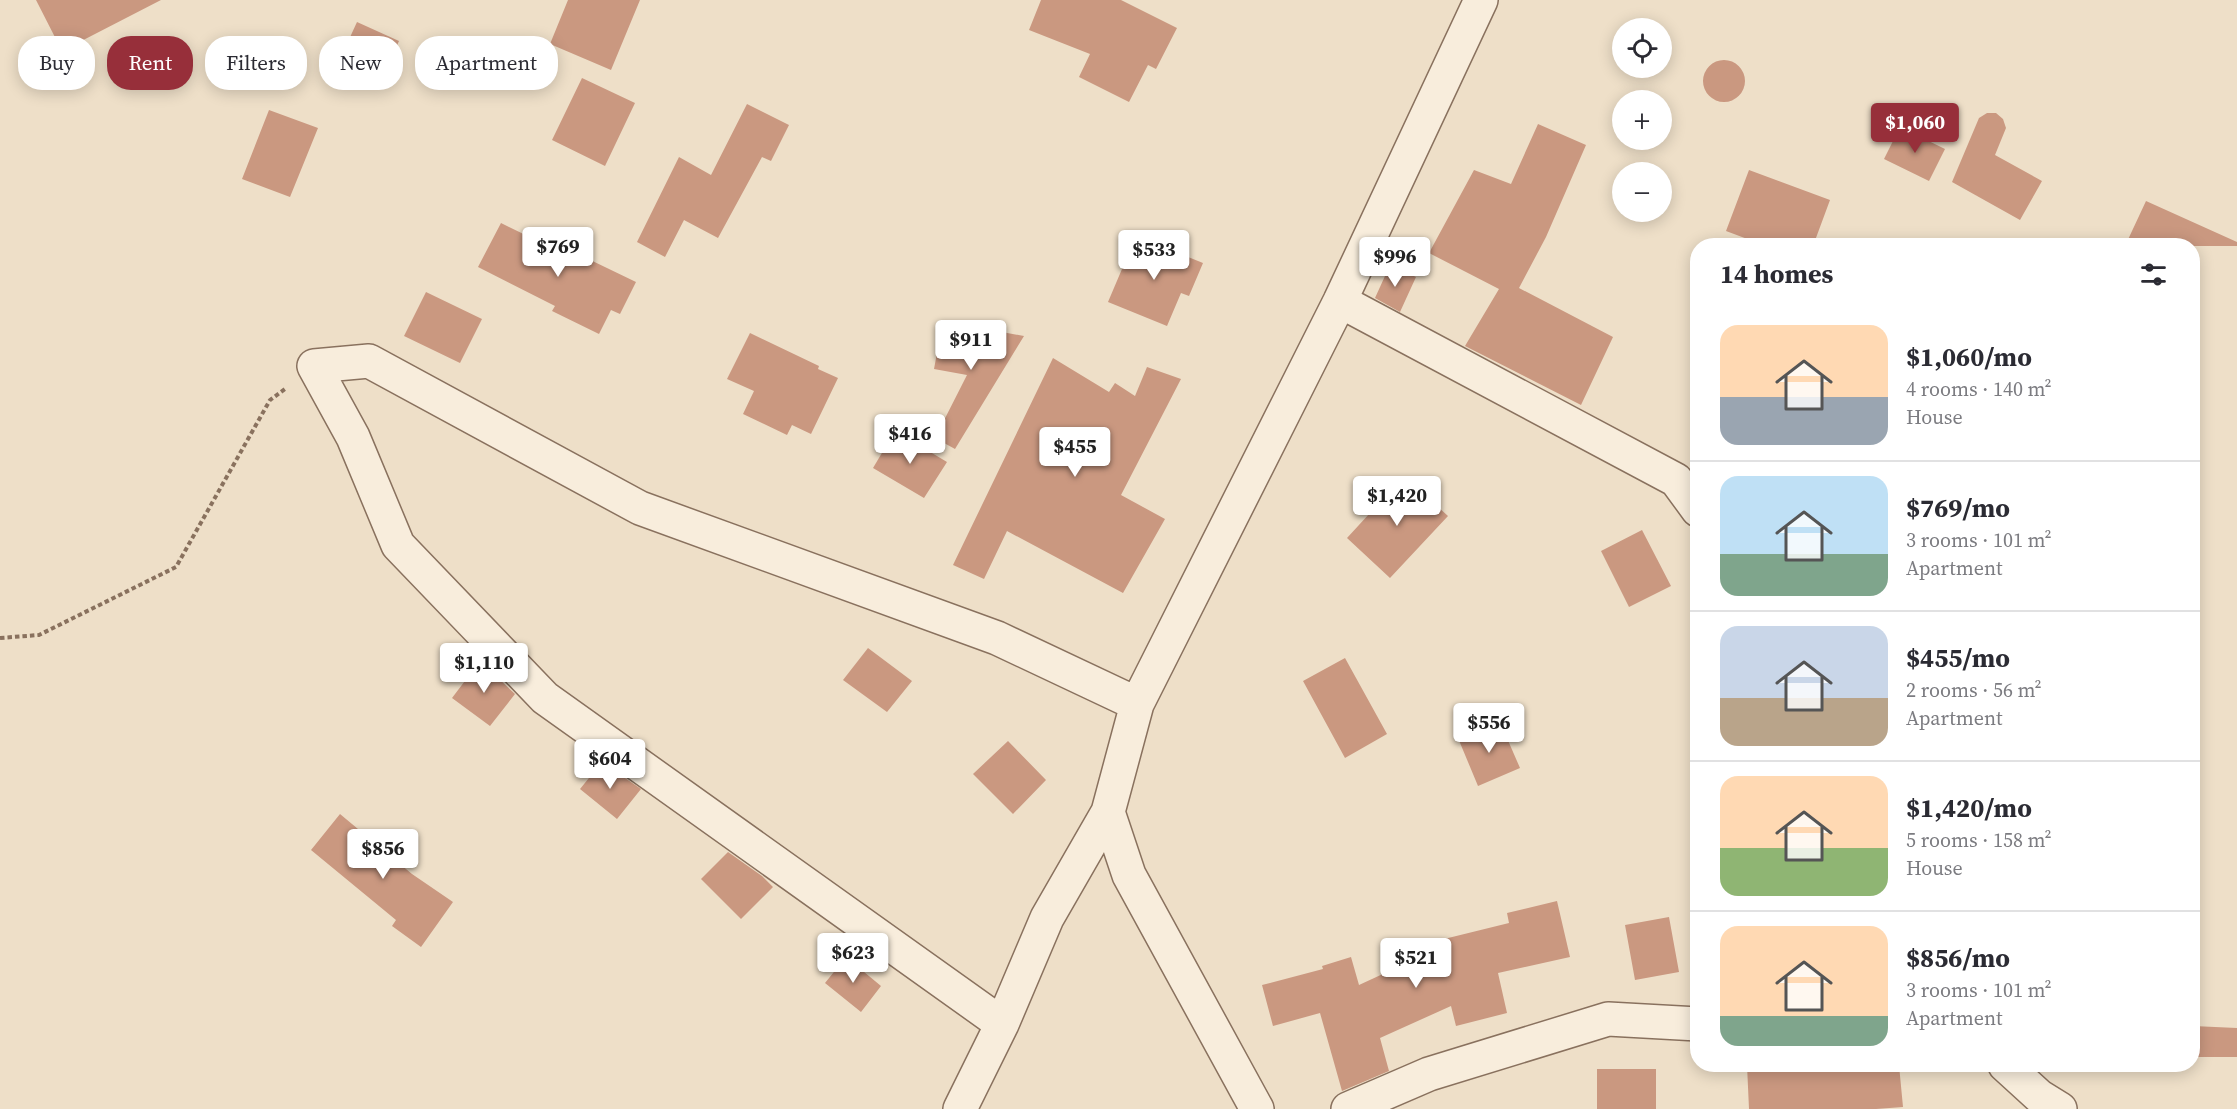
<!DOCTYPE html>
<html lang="en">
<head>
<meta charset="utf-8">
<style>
	:root { --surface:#fff; --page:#f7f7f7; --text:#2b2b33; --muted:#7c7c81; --line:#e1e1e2; --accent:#972f3a }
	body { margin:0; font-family:"Source Serif 4",serif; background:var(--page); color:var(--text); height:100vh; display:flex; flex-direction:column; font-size:22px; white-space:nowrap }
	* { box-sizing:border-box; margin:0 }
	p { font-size:20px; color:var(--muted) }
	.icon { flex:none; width:33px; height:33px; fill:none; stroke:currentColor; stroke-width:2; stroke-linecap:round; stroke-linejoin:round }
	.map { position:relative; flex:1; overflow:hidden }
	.drawer { position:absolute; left:1690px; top:238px; width:510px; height:834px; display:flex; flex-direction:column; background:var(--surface); border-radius:24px; box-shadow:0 3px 15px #0003 }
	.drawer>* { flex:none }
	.guide { position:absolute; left:18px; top:36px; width:570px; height:54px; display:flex; gap:12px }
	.buttons { position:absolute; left:1612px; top:18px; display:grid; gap:12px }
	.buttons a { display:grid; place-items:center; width:60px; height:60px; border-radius:50%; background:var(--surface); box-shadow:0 3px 15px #0003; font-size:30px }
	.price { position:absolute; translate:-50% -51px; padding:0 14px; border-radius:6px; background:#fff; color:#222; font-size:20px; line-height:39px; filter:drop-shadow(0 2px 3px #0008) }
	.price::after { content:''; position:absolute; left:50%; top:36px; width:18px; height:14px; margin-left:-9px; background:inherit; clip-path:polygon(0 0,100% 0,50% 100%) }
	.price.selected { background:var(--accent); color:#fff }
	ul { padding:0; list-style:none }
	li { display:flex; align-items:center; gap:18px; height:150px; padding:0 30px }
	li+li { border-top:2px solid var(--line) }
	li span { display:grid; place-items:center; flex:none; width:168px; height:120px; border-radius:18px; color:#555 }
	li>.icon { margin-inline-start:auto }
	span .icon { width:72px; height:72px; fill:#fffc; stroke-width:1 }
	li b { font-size:26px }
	h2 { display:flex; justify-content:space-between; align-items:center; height:72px; padding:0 30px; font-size:26px }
	.pill { padding:0 21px; border-radius:24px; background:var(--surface); box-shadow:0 3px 15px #0003; font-size:21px; line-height:54px }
	.pill.selected { background:var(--accent); color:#fff }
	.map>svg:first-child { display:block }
	.building { fill:#ca9880 }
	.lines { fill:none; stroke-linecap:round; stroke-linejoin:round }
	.minor-casing { stroke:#89715e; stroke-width:36 }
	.path { stroke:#89715e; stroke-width:4; stroke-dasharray:4.5 3; stroke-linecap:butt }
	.minor { stroke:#f8eddc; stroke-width:33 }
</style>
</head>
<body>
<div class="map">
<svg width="2237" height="1109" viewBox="0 0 2237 1109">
	<rect width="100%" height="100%" fill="#eedfc8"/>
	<!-- building -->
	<path class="building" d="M36,0H161L62,51Z
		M568,0H640L611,70L550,44Z
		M1041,0H1121L1177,28L1156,69L1148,65L1129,102L1079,77L1090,54L1029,30Z
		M357,22L399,41L382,78L340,59Z
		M1703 81a21 21 0 1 1 42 0a21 21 0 1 1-42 0Z
		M582,78L635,103L605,166L552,140Z
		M747,104L789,125L771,161L762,157L718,238L684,220L665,257L637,242L679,157L711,175Z
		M269,110L318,128L290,197L242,179Z
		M1987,113H1996L2003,119L2006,128L1995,155L2042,181L2020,220L1952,182L1979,118Z
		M1538,124L1586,145L1546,237L1519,288L1613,337L1581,405L1465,346L1499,289L1429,253L1474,170L1511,184Z
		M1900,127L1945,149L1929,181L1884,159Z
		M1749,170L1830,200L1813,246H1766L1726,231Z
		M2146,201L2237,242V246H2125Z
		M501,223L577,260L580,255L636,282L620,314L611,310L599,334L552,311L555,306L478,267Z
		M1136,236L1203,263L1189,296L1181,293L1167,326L1108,302Z
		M1390,265L1416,277L1400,312L1375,298Z
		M426,292L482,319L460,363L404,336Z
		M943,321L1024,336L955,449L935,438L967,375L934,369Z
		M750,333L819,366L818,369L838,378L811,434L792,425L787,435L743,414L754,391L727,379Z
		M1053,358L1109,392L1115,383L1135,396L1147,367L1181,379L1121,495L1165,519L1123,593L1007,531L984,579L953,565Z
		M895,431L947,462L924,498L873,468Z
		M1404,476L1448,516L1390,578L1347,538Z
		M1642,530L1671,586L1629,607L1601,551Z
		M868,648L912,681L887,712L843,680Z
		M1345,658L1387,734L1345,758L1303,681Z
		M480,661L515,694L490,726L452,698Z
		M1500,722L1520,768L1478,786L1458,738Z
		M1008,741L1046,780L1013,814L973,774Z
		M602,762L641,789L617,819L580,789Z
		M340,814L412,874L453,902L421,947L392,926L396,920L311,850Z
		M728,852L762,876L773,887L741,919L701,879Z
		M1557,901L1570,957L1498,973L1507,1013L1456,1026L1451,1006L1380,1038L1389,1071L1342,1091L1320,1013L1273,1026L1262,985L1323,969L1322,966L1351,957L1359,985L1437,949L1436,941L1509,923L1507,913Z
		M1669,917L1679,972L1635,980L1625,925Z
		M846,957L881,986L861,1012L825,983Z
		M2193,1026L2237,1028V1057H2193Z
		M1747,1065H1899L1903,1107L1876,1109H1749Z
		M1597,1069H1656V1109H1597Z"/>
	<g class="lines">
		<!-- minor casing -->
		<g class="minor-casing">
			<path id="minor" d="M1340,301L1676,480L1698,510
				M1108,812L1129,875L1257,1109
				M1002,1024L545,698L398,545L353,437L314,366L369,361L640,508L997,638L1137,704
				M2005,1065L2039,1096L2060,1109
				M960,1109L1002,1024L1047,918L1108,812L1137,704L1340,301L1481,0
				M1348,1109L1429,1074L1608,1019L1698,1024"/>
		</g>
		<!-- path -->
		<path class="path" d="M0,638L39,635L176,567L270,400L285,389"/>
		<!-- minor -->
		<use href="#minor" class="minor"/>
	</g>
</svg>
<div class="buttons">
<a><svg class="icon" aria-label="locate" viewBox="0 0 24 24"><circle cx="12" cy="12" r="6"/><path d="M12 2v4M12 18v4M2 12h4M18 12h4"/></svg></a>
<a>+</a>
<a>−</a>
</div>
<b class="price selected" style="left:1915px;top:154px">$1,060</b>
<b class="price" style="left:558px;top:278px">$769</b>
<b class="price" style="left:1154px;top:281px">$533</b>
<b class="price" style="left:1395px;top:288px">$996</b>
<b class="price" style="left:971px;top:371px">$911</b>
<b class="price" style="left:910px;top:465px">$416</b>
<b class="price" style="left:1075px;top:478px">$455</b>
<b class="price" style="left:1397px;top:527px">$1,420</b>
<b class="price" style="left:484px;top:694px">$1,110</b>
<b class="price" style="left:1489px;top:754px">$556</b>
<b class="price" style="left:610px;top:790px">$604</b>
<b class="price" style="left:383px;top:880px">$856</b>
<b class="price" style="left:853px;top:984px">$623</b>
<b class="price" style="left:1416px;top:989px">$521</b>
<div class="guide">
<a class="pill">Buy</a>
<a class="pill selected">Rent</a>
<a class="pill">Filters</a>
<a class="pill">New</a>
<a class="pill">Apartment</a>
</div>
<section class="drawer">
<h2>14 homes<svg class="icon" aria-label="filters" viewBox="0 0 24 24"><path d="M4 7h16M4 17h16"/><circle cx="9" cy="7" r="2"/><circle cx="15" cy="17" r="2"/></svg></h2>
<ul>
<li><span style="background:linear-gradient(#ffd9b3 60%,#9aa5b1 0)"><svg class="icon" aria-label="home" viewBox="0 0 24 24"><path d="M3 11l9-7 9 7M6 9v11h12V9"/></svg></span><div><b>$1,060/mo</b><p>4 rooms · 140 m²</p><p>House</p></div></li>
<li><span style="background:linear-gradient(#bfe0f5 65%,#7fa58c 0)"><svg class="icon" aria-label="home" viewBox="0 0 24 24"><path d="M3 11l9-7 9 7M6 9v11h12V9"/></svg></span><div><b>$769/mo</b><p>3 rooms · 101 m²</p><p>Apartment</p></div></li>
<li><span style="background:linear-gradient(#c9d6e8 60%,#b9a48a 0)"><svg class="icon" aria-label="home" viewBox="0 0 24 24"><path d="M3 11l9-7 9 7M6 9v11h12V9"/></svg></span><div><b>$455/mo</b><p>2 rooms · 56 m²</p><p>Apartment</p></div></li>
<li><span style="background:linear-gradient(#ffd9b3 60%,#8fb573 0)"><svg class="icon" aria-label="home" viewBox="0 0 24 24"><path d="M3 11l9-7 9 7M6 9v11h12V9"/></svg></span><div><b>$1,420/mo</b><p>5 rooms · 158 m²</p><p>House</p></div></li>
<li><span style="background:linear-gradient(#ffd9b3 75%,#7fa58c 0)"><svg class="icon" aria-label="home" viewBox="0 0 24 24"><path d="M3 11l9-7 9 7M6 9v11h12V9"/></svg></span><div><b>$856/mo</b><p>3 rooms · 101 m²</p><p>Apartment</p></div></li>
</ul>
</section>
</div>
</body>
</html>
